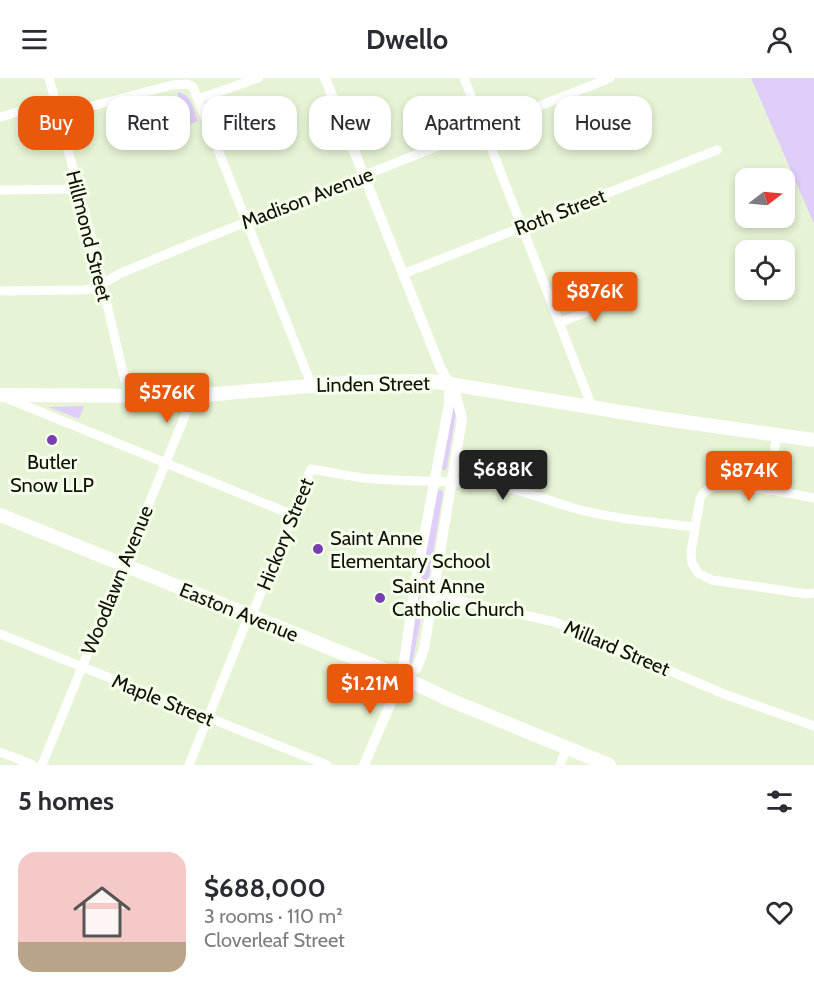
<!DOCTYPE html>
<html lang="en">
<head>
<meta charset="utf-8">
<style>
	:root { --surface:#fff; --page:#f7f7f7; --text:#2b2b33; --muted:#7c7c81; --line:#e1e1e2; --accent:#ea580c }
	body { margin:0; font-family:Cabin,sans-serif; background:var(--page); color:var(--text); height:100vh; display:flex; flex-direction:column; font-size:22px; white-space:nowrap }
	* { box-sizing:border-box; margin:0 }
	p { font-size:20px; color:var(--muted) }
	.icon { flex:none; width:33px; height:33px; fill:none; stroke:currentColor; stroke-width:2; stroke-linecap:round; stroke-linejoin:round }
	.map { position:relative; height:687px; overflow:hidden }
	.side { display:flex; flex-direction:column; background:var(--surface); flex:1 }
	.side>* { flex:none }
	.top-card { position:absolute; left:18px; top:18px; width:778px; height:54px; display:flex; gap:12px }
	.needle { width:39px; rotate:74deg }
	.buttons { position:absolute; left:735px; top:90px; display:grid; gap:12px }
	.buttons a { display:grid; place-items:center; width:60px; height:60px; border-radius:12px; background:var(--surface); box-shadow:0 3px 9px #0003; font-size:30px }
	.price { position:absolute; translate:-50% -51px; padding:0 14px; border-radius:6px; background:var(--accent); color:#fff; font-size:20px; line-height:39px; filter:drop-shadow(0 2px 3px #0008) }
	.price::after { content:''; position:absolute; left:50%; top:36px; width:18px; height:14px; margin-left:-9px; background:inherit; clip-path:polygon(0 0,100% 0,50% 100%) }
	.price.on { background:#222; color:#fff }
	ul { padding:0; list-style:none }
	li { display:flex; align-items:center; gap:18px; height:150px; padding:0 18px }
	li+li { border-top:2px solid var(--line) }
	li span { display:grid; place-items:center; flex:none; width:168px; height:120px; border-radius:18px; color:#555 }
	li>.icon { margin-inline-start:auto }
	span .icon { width:72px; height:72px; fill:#fffc; stroke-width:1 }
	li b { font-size:26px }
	h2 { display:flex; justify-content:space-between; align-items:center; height:72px; padding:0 18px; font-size:26px }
	.tag { padding:0 21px; border-radius:18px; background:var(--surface); box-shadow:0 3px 9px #0003; font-size:21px; line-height:54px }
	.tag.on { background:var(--accent); color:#fff }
	header { display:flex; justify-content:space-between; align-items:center; height:78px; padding:0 18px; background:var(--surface); font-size:27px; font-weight:700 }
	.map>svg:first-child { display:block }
	.green { fill:#e0cefa }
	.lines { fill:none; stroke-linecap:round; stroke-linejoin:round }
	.minor { stroke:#fff; stroke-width:9 }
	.tertiary { stroke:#fff; stroke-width:10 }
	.primary { stroke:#fff; stroke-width:14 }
	.poi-dot { fill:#793eb4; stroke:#f6ffec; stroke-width:2 }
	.labels { text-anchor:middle; stroke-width:6; stroke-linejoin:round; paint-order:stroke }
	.street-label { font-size:20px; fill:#0d1207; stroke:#f6ffec }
	.poi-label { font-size:20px; fill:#0d1207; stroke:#f6ffec; text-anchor:start }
</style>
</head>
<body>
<header><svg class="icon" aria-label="menu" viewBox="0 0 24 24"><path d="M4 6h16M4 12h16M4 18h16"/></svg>Dwello<svg class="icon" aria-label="person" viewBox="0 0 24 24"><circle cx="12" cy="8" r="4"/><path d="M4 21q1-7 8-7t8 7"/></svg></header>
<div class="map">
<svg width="814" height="687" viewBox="0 0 814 687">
	<rect width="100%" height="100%" fill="#e6f4d5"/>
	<!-- green -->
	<path class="green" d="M751,0H814V146Z
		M177,14C192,16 193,31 198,43L189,47Z
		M84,328L79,341L49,329Z
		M450,328L457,329L447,389L445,392H441Z
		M438,412H442L443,415L429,500L426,502L422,501L420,498L436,414Z
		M419,520L422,521L424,523L413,582L411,585H408L416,523Z"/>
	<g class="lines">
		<!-- minor -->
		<path class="minor" d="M49,0L92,162L128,316
			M464,0L592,329
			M198,21L258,0
			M0,39C13,36 30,28 43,29C52,29 57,35 66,35L172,7L187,6L193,9L312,308
			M0,112L79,111
			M403,196L717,72
			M0,213L85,212L95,210L119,196L191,166L610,0
			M559,245L621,220
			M4,319L293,437
			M768,413L777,357
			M814,420C792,416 728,402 709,411C705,413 702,416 700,421L691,474L692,485L698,495L712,502L807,516L814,515
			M414,512L555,544L724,616L814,648
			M0,556L327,687
			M0,674L33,687
			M42,687L193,318
			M189,687L245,547L251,539L311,391C332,394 354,400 375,401C416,404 457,402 498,408C525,413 547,422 573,430C612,441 655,444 695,449
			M560,687L567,669"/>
		<!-- tertiary -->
		<path class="tertiary" d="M325,0L441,291L456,318L462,341L424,571L417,590L402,599
			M364,687L402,599L414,512L449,326V307"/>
		<!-- primary -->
		<path class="primary" d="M0,317L193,318L356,304L431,303L664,341L814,362
			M0,437L402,599L450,622L609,687"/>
	</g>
	<!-- markers -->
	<g class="poi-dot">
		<circle cx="52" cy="362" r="6"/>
		<circle cx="318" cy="471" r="6"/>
		<circle cx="380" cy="520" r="6"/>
	</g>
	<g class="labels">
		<!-- street labels -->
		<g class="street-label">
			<text transform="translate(307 120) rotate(-21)" y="7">Madison Avenue</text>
			<text transform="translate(560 134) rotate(-21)" y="7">Roth Street</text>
			<text transform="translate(89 158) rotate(76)" y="7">Hillmond Street</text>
			<text transform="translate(373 306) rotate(-1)" y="7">Linden Street</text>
			<text transform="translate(285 456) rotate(-68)" y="7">Hickory Street</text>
			<text transform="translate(117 502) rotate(-68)" y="7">Woodlawn Avenue</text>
			<text transform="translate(239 534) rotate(22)" y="7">Easton Avenue</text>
			<text transform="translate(617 570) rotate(23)" y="7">Millard Street</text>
			<text transform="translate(163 622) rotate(22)" y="7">Maple Street</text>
		</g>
		<!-- poi labels -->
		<g class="poi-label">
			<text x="52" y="391" text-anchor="middle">Butler<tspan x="52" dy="23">Snow LLP</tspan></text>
			<text x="330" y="467">Saint Anne<tspan x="330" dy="23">Elementary School</tspan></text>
			<text x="392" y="515">Saint Anne<tspan x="392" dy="23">Catholic Church</tspan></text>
		</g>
	</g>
</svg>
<div class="buttons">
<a><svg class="needle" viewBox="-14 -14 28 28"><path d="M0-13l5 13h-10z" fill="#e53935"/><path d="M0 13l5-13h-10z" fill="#7c7c81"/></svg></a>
<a><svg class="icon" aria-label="locate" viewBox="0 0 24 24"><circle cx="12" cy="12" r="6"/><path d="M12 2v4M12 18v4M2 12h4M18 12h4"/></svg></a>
</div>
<b class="price" style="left:595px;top:245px">$876K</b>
<b class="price" style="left:167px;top:346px">$576K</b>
<b class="price on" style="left:503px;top:423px">$688K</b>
<b class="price" style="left:749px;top:424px">$874K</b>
<b class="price" style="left:370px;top:637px">$1.21M</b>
<div class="top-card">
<a class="tag on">Buy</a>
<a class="tag">Rent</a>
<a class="tag">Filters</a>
<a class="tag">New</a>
<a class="tag">Apartment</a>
<a class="tag">House</a>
</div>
</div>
<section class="side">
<h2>5 homes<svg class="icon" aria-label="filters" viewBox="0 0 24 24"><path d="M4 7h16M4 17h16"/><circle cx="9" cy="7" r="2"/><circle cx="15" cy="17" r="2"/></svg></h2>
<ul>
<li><span style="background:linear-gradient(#f6c9c9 75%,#b9a48a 0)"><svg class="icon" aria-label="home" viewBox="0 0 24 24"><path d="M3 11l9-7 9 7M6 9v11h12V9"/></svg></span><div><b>$688,000</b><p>3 rooms · 110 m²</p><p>Cloverleaf Street</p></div><svg class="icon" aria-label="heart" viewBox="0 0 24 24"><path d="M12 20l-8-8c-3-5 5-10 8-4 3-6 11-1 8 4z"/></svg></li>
</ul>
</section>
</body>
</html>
